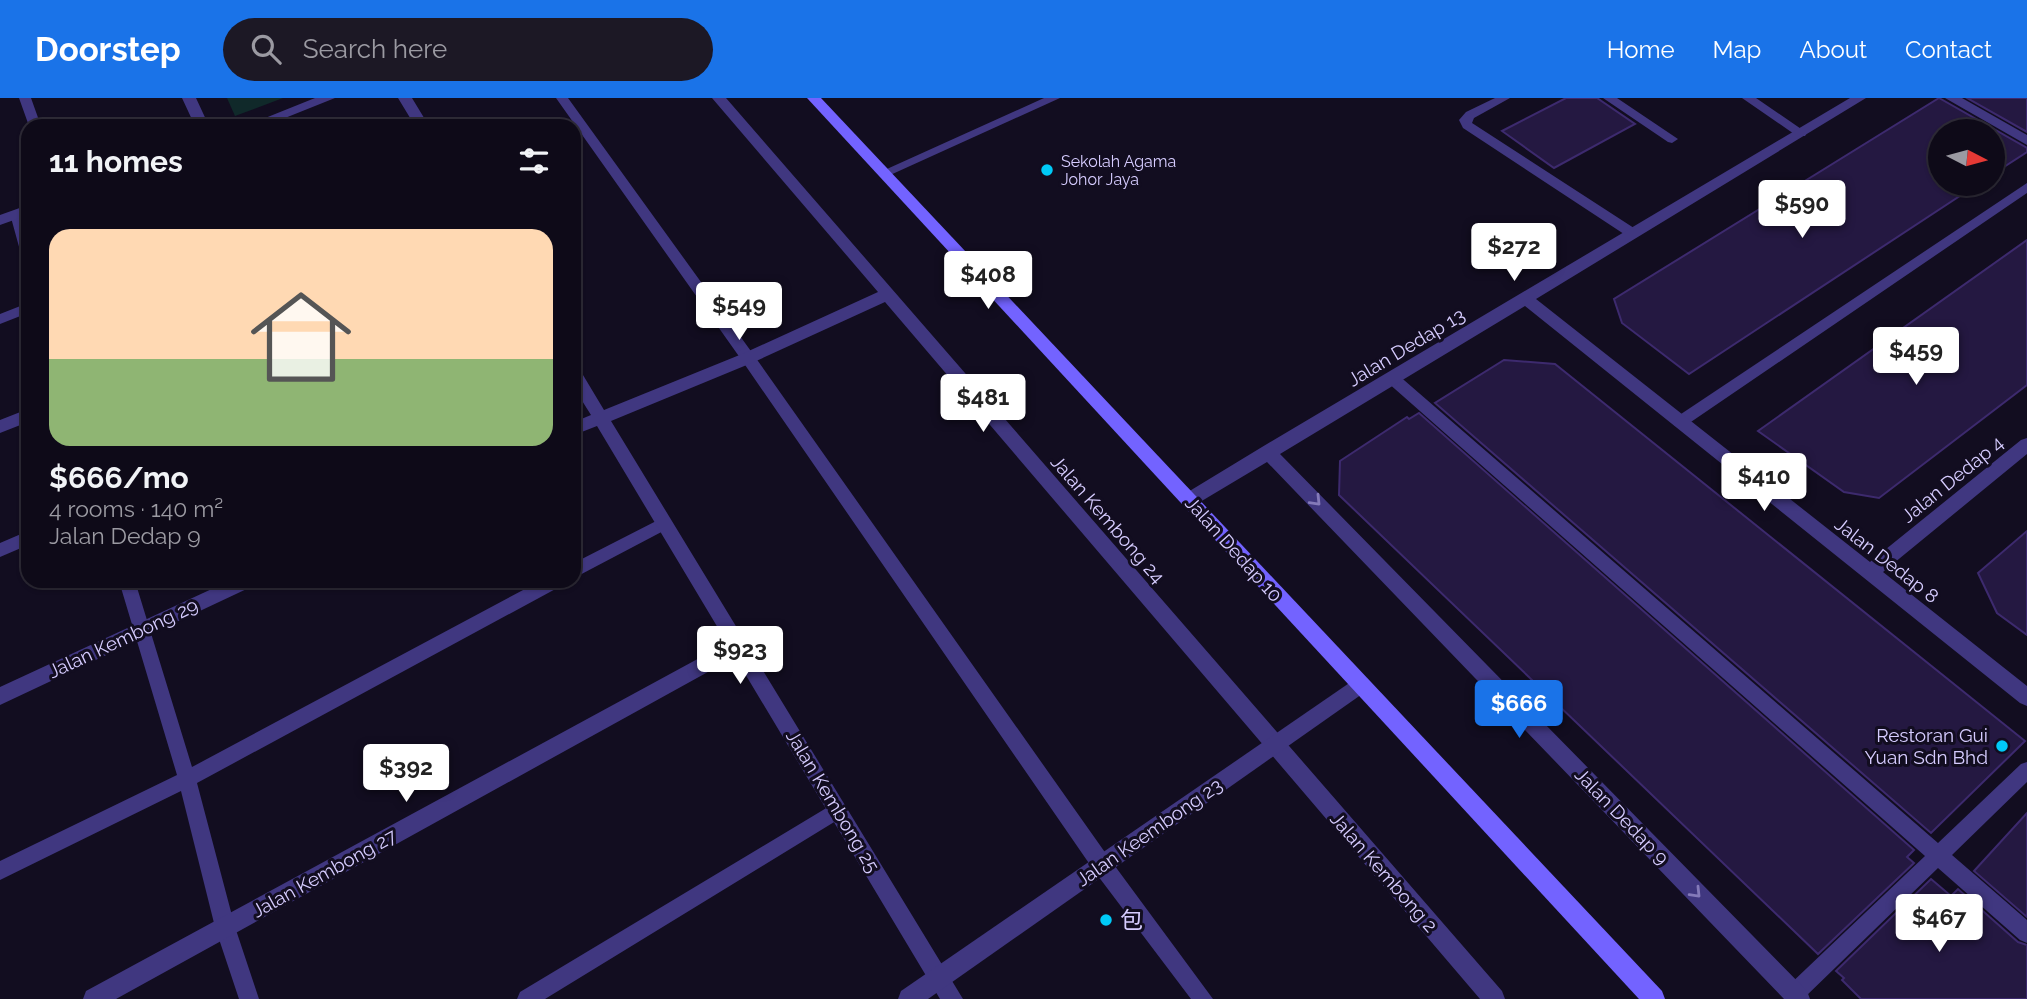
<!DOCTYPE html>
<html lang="en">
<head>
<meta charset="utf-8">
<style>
	:root { --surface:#0e0a18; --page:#1c1825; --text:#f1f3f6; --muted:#9b9aa2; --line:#2e2b37; --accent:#1a73e8 }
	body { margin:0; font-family:Raleway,"Noto Sans SC",sans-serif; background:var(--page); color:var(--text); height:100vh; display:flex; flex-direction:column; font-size:26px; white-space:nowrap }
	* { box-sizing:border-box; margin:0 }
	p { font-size:23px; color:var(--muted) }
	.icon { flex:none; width:38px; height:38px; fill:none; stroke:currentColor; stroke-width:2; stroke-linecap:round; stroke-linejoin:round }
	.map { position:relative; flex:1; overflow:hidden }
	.drawer { position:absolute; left:21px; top:21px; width:560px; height:469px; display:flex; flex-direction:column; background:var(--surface); border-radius:21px; box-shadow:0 2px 5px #0004,0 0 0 2px var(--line) }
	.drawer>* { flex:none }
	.needle { width:46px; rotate:96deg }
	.fabs { position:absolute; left:1928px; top:21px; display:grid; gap:14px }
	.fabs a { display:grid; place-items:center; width:77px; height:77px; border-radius:50%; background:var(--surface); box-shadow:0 2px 5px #0004,0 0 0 2px var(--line); font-size:35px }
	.price { position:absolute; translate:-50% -60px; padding:0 16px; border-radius:7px; background:#fff; color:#222; font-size:23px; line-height:46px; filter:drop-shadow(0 2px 4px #0008) }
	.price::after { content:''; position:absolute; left:50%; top:42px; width:21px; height:16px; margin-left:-10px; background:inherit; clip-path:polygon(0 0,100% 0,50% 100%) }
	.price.active { background:var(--accent); color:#fff }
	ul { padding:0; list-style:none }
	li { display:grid; align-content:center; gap:14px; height:371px; padding:0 28px }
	li span { display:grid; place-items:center; height:217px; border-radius:21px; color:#555 }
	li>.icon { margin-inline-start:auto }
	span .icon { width:126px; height:126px; fill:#fffc; stroke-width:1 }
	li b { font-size:30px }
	h2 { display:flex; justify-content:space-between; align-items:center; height:84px; padding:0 28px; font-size:30px }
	header { display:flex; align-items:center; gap:42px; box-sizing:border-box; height:98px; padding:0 35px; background:var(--accent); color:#fff }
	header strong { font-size:33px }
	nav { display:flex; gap:38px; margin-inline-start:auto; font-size:24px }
	.search { width:490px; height:63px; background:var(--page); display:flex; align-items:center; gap:18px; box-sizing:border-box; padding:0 24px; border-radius:38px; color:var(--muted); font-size:26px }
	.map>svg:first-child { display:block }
	.green { fill:#10292a }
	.building { fill:#241841; stroke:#3d2a6e; stroke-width:2 }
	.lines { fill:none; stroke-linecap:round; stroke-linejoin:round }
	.service { fill:#403780; fill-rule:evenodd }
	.minor { fill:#403780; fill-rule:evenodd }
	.tertiary { fill:#403780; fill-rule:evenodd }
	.secondary { fill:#7363ff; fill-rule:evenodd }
	.oneway { stroke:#847ab9 }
	.poi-dot { fill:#00caf7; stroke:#120d20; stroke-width:2.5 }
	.labels { text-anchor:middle; stroke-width:6; stroke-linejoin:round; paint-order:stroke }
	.far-poi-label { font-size:16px; fill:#d6ccff; stroke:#120d20; text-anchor:start }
	.street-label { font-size:19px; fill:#d6ccff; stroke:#120d20 }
	.poi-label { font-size:19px; fill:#d6ccff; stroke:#120d20; text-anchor:end }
	.near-poi-label { font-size:23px; fill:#d6ccff; stroke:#120d20; text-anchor:start }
</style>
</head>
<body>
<header>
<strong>Doorstep</strong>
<div class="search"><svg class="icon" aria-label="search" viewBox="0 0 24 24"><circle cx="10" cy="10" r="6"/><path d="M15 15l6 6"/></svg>Search here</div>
<nav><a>Home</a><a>Map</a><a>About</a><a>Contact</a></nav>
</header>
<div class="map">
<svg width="2027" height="901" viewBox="0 0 2027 901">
	<rect width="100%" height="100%" fill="#120d20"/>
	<!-- green -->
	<path class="green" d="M227,0H283L235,18Z"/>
	<!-- building -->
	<path class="building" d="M1566,0H1597L1635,26L1554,70L1502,33Z
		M1939,0L2027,50V54L1993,76V33H1941V86H1978L1689,276L1622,225L1614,201Z
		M1967,0H2027V34Z
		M2027,142V287L1879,400L1844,394L1758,333Z
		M1504,262L1555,266L2025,643L1931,735L1435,305Z
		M1419,315L1914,752L1907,759L1914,765L1818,856L1339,397L1340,363L1407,319L1409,321Z
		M2027,433V537L1997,515L1978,475Z
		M2027,715V819L1974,773Z
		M1931,781L1951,798L1958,791L2018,844L2027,847V901H1861L1842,882L1844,880L1836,873Z"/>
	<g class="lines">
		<!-- service -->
		<path class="service" d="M19,0H31L41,28H29Z
			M556,0H568L753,256L1109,760L1213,901H1191L1095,774L743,264Z
			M1044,0H1060L888,78L884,79L878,75Z
			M1495,0H1510L1474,20L1472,25L1637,132V138H1627L1463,30L1459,22L1466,14Z
			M1603,0H1617L1678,41L1672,45L1668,44Z
			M1742,0H1756L1807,35L1805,38H1797Z
			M2027,85V95L1685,328H1675L1673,324L1675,320Z
			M16,112C31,119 28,146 28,161L21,156L10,116Z
			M28,205V215L0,226V216Z
			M1392,275L1397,276L1938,745L2021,666L2027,664V684L1952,757L2027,822V845L2020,842L1938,770L1803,901H1786L1784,896L1787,889L1925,758L1387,284L1385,280L1387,276Z
			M664,419L669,420L672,425L669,430L574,480V465Z
			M28,433V447L0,459V445Z
			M119,483H135L192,669L540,483H563L561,488L197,685L235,829L259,901H239L215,829L181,693L0,782V763L177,677Z
			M838,703L844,706L847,712L844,718L545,901H517L520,894Z"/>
		<!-- minor -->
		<path class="minor" d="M182,0H196L209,28H195Z
			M315,0H335L265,28H245Z
			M398,0H412L429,28H415Z
			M712,0H726L1502,893L1505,901H1480L885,204L754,264L611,323L963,901H940L735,559L116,901H83L86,893L727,545L597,328L574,337V324L591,317L574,290V270L580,272L604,312L742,256L878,194Z
			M1850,0H1866L1536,201L1870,464L2021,342L2027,340V356L1883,474L2027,588V608L2020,605L1525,208L1280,356L1807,893L1810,901H1784L1267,364L1195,407H1183L1180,402L1183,397L1262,349Z
			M1945,0H1962L2027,37V47Z
			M28,107V117L0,127V117Z
			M28,311V324L0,335V322Z
			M229,483H256L253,488L0,607V589Z"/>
		<!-- tertiary -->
		<path class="tertiary" d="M1358,579L1365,582L1367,588L1365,594L928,901H898L901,893Z"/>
		<!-- secondary -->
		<path class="secondary" d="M807,0H821L1662,893L1665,901H1639Z"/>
	</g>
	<!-- one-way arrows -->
	<defs><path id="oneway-chevron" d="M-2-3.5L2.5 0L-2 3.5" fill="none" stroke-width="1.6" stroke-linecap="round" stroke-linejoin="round" transform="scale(1.75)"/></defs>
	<g class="oneway">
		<use href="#oneway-chevron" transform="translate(1316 403) rotate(46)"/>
		<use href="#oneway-chevron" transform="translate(1696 795) rotate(46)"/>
	</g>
	<!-- markers -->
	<g class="poi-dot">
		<circle cx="1047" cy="72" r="7"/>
		<circle cx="2002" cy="648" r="7"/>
		<circle cx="1106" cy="822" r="7"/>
	</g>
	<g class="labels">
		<!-- far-poi labels -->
		<g class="far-poi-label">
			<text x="1061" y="69">Sekolah Agama<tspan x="1061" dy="18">Johor Jaya</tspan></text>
		</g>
		<!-- street labels -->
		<g class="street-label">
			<text transform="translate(1406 249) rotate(-31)" y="7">Jalan Dedap 13</text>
			<text transform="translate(1952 381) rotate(-39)" y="7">Jalan Dedap 4</text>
			<text transform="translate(1108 421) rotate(49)" y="7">Jalan Kembong 24</text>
			<text transform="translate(1234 451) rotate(48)" y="7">Jalan Dedap 10</text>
			<text transform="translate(1887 462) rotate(38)" y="7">Jalan Dedap 8</text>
			<text transform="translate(123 540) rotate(-25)" y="7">Jalan Kembong 29</text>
			<text transform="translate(833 703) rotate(59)" y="7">Jalan Kembong 25</text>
			<text transform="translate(1622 718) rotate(46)" y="7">Jalan Dedap 9</text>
			<text transform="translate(1149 734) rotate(-35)" y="7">Jalan Keembong 23</text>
			<text transform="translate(1384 774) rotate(49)" y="7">Jalan Kembong 2</text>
			<text transform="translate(324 775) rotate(-29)" y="7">Jalan Kembong 27</text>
		</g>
		<!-- poi labels -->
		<g class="poi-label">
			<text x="1988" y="644">Restoran Gui<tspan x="1988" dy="22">Yuan Sdn Bhd</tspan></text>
		</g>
		<!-- near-poi labels -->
		<g class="near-poi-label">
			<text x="1120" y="830">包</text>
		</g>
	</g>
</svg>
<div class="fabs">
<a><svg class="needle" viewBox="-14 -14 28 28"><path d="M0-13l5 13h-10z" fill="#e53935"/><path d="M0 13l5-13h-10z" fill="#9b9aa2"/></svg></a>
</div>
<b class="price" style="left:1802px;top:142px">$590</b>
<b class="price" style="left:1514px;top:185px">$272</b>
<b class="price" style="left:988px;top:213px">$408</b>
<b class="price" style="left:739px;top:244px">$549</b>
<b class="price" style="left:1916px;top:289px">$459</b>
<b class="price" style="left:983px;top:336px">$481</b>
<b class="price" style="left:1764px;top:415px">$410</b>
<b class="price" style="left:740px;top:588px">$923</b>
<b class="price active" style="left:1519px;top:642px">$666</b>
<b class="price" style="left:406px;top:706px">$392</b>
<b class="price" style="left:1939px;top:856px">$467</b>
<section class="drawer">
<h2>11 homes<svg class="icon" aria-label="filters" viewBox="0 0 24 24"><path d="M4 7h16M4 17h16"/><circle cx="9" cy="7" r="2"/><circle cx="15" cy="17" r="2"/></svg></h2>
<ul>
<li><span style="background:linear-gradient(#ffd9b3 60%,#8fb573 0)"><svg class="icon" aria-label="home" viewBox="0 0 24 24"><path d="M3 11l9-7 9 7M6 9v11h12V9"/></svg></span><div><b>$666/mo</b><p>4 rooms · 140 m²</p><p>Jalan Dedap 9</p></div></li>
</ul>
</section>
</div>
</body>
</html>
